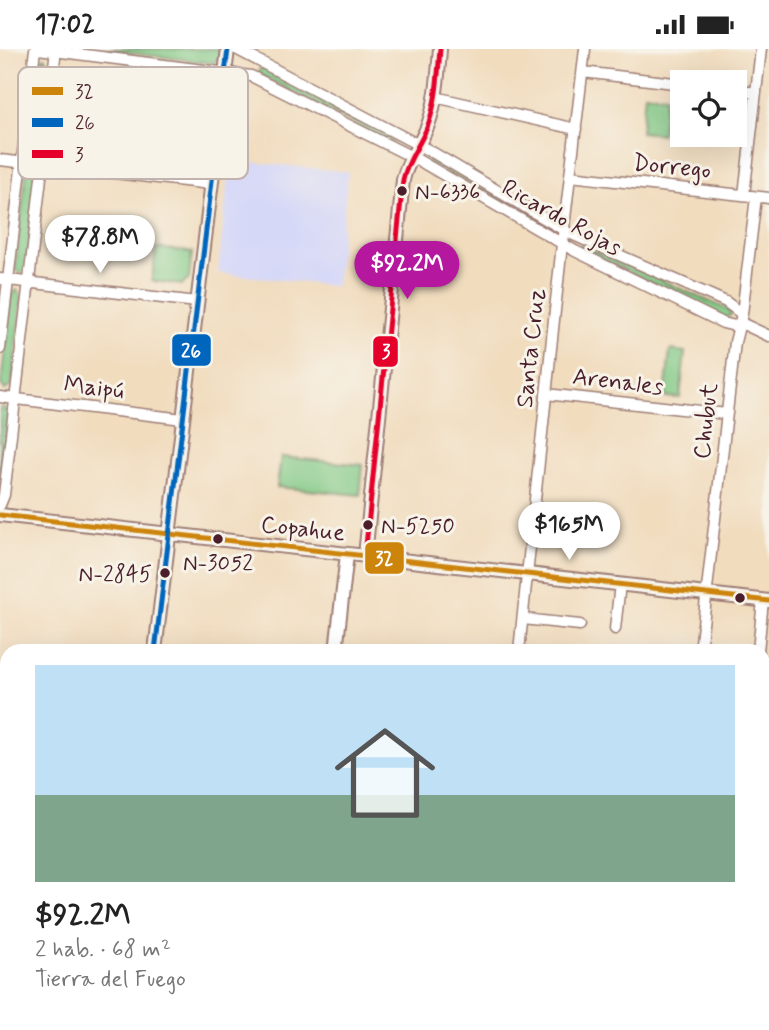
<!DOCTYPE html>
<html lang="es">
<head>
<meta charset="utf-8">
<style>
	:root { --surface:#fff; --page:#f2f2f2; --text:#222; --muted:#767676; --line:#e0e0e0; --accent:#b5179e }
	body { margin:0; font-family:Mynerve,sans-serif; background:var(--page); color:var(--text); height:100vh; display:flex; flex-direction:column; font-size:26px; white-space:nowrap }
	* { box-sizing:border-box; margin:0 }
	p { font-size:23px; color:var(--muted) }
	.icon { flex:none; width:38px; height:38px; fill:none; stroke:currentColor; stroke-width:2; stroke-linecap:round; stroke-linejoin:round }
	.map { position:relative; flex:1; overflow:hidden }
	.details { position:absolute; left:0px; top:595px; width:770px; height:387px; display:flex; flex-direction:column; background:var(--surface); border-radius:21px 21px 0 0; box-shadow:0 7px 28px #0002 }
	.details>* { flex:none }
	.tools { position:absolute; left:670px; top:21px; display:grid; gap:14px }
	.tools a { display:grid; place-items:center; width:77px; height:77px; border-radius:0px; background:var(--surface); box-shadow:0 7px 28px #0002; font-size:35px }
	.price { position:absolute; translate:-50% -60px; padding:0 16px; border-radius:24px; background:#fff; color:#222; font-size:23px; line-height:46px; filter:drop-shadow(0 2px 4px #0008) }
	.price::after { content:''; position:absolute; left:50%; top:42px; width:21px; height:16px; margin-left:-10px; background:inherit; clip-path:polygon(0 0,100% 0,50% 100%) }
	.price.selected { background:var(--accent); color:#fff }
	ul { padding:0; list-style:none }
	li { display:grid; align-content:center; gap:14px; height:371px; padding:0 35px }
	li+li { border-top:2px solid var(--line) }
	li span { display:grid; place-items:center; height:217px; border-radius:0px; color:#555 }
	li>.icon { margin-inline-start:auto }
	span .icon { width:126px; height:126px; fill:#fffc; stroke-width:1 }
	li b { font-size:30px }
	.status { display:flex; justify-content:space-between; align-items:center; height:49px; padding:0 35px; background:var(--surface); direction:ltr }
	.status svg { height:19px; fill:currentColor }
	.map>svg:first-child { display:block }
	.built { fill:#d6d8f8 }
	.green { fill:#80c884; stroke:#657458; stroke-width:2 }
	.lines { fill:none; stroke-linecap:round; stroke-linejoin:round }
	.minor-casing { stroke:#9e7e74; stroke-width:13 }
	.tertiary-casing { stroke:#9e7e74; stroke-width:16 }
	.minor { stroke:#fff; stroke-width:10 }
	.tertiary { stroke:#fff; stroke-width:12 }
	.bus-1-casing { stroke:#f7f3e8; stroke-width:10 }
	.bus-2-casing { stroke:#f7f3e8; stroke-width:10 }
	.bus-3-casing { stroke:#f7f3e8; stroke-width:10 }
	.bus-1 { stroke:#cc840b; stroke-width:5 }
	.bus-2 { stroke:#0065bd; stroke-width:5 }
	.bus-3 { stroke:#e4002b; stroke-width:5 }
	.bus-dot { fill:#4a1f2b; stroke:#f7f3e8; stroke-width:2.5 }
	.labels { text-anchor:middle; stroke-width:6; stroke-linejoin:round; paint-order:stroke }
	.bus-label { font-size:22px; fill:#4a1f2b; stroke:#f7f3e8; text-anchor:start }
	.street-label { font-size:24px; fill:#4a1f2b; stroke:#f7f3e8 }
	.key { fill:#f7f3e8; stroke:#c3b3af; stroke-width:2 }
	.key-label { font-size:19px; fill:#4a1f2b }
	.line-badge { stroke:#f7f3e8; stroke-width:2.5 }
	.badge-label { font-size:19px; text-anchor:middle; font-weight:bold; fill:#fff }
</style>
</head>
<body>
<div class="status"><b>17:02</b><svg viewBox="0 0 49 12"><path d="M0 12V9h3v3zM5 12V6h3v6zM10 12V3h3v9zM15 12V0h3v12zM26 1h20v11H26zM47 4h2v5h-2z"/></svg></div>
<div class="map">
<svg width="769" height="981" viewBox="0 0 769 981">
	<rect width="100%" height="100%" fill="#f7f3e8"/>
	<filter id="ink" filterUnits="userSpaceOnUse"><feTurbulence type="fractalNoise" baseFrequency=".0143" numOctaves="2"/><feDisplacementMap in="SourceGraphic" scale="14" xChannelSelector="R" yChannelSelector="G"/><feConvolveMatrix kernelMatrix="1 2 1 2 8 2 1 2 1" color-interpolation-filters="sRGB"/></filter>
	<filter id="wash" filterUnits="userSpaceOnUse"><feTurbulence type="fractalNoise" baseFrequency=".00686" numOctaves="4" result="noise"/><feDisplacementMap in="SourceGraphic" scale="28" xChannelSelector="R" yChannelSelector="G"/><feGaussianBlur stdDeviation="1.57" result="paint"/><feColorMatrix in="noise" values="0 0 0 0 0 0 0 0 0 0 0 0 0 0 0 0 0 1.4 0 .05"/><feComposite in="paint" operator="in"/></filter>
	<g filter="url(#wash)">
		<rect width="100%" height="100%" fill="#f1dcbe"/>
		<!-- built -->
		<path class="built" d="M230,111L348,123L336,237L218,224Z
			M530,975H646V981H516H529Z"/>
		<!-- green -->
		<path class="green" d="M96,0H221L219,10L213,14Z
			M45,8L50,15L40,102L35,107L32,106L29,101L39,13Z
			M262,18L396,89V92L390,93L261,26L258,23Z
			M645,45L666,47L662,85L641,83Z
			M429,108H432L545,175V178L543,179L428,113Z
			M29,122H33L37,128L26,220L21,225L15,220L26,126Z
			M581,196L729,261L731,266L725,269L582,200Z
			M156,199L192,203L189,230L182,236L152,232Z
			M17,241L22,248L12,336L5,341L1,335L11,246Z
			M670,301L685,303L680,349L665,348Z
			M3,358L8,364L0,438V359Z
			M281,408L363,416L360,446L277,438Z
			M221,975H281L280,981H220Z"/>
	</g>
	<g filter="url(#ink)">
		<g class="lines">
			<!-- minor casing -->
			<g class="minor-casing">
				<path id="minor" d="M38,0L251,27L418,111L575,202L723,274L735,277L741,274L769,287
					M236,0L432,103L569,184L726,253L742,265
					M583,23L682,35
					M735,41L756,44
					M435,48L576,80
					M0,111L211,135
					M570,127L769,149
					M744,146L761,0
					M0,230L197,253
					M0,300L35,0
					M546,345L727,365
					M0,348L183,370
					M0,456L4,446L56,0
					M523,570L580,576
					M615,580L620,535
					M519,602L562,195L585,0
					M700,602L735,293L742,265L756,148
					M758,602L763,551
					M763,734L769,735
					M476,981L477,975
					M659,981V975"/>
			</g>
			<!-- tertiary casing -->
			<g class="tertiary-casing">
				<path id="tertiary" d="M0,466L769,552
					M365,507L403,131C407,111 421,95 428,76C437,52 438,25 440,0
					M155,602L228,0
					M336,602L347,505
					M0,833H7
					M763,916L769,917
					M111,981L112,975
					M292,981V975"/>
			</g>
			<!-- minor -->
			<use href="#minor" class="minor"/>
			<!-- tertiary -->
			<use href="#tertiary" class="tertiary"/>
			<!-- bus-1 casing -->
			<g class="bus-1-casing">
				<path id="bus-1" d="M0,466L769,552"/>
			</g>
			<!-- bus-2 casing -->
			<g class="bus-2-casing">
				<path id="bus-2" d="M155,602L228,0"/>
			</g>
			<!-- bus-3 casing -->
			<g class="bus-3-casing">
				<path id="bus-3" d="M365,507L403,131C407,111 421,95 428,76C437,52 438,25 440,0"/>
			</g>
			<!-- bus-1 -->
			<use href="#bus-1" class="bus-1"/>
			<!-- bus-2 -->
			<use href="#bus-2" class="bus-2"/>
			<!-- bus-3 -->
			<use href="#bus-3" class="bus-3"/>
		</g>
	</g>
	<!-- markers -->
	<g class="bus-dot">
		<circle cx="402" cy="142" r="6"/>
		<circle cx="368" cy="476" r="6"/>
		<circle cx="218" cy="490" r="6"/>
		<circle cx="165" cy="524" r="6"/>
		<circle cx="740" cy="549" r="6"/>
	</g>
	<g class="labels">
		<!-- bus labels -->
		<g class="bus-label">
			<text x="415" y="150">N-6336</text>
			<text x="381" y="484">N-5250</text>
			<text x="218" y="521" text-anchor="middle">N-3052</text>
			<text x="152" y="532" text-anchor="end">N-2845</text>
		</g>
		<!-- street labels -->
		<g class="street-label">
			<text transform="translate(672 117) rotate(6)" y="8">Dorrego</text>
			<text transform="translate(562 168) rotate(29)" y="8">Ricardo Rojas</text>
			<text transform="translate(530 299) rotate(-84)" y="8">Santa Cruz</text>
			<text transform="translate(618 332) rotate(7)" y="8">Arenales</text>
			<text transform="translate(94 338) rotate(7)" y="8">Maipú</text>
			<text transform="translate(705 372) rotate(-84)" y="8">Chubut</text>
			<text transform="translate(303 479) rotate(6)" y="8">Copahue</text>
		</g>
	</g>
	<!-- legend -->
	<rect x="18" y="18" width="230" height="112" rx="10" class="key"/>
	<rect x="32" y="38" width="31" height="8" fill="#cc840b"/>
	<rect x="32" y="69" width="31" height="9" fill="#0065bd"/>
	<rect x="32" y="101" width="31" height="8" fill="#e4002b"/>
	<g class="key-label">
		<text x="75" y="49">32</text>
		<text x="75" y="80">26</text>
		<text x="75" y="112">3</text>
	</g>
	<g class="line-badge">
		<rect x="171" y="284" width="41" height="34" rx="7" fill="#0065bd"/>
		<rect x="372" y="286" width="27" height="33" rx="7" fill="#e4002b"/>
		<rect x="364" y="492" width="41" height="34" rx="7" fill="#cc840b"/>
	</g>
	<g class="badge-label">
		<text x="191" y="308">26</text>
		<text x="386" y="309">3</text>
		<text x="384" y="516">32</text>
	</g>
</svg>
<div class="tools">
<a><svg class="icon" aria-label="locate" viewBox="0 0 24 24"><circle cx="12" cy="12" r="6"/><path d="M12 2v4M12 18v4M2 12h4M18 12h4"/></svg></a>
</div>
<b class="price" style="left:100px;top:226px">$78.8M</b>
<b class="price selected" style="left:407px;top:252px">$92.2M</b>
<b class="price" style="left:569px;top:513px">$165M</b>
<section class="details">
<ul>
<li><span style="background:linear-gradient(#bfe0f5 60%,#7fa58c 0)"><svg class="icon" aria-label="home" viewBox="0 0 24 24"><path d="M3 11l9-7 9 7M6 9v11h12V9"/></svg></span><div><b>$92.2M</b><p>2 hab. · 68 m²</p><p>Tierra del Fuego</p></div></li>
</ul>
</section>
</div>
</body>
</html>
